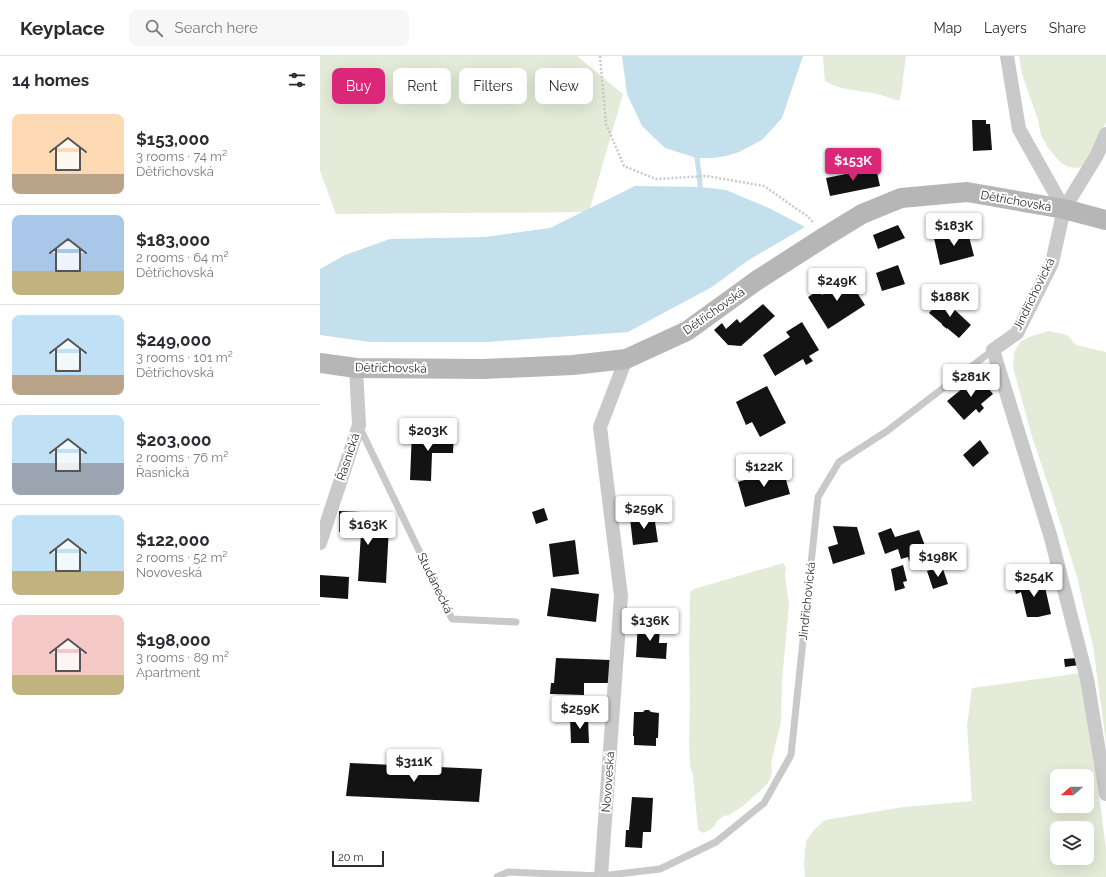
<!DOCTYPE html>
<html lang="en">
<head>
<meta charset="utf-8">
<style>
	:root { --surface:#fff; --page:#f7f7f7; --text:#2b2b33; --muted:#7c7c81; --line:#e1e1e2; --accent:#db2777 }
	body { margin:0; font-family:Raleway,sans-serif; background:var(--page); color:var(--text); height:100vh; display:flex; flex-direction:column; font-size:15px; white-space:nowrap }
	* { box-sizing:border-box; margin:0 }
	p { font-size:13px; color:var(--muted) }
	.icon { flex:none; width:22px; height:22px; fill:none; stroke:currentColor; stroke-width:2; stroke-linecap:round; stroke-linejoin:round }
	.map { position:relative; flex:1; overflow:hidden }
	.sheet { display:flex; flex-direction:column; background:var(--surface); width:320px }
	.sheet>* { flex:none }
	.top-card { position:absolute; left:12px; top:12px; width:380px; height:36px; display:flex; gap:8px }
	.needle { width:26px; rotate:250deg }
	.fabs { position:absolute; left:730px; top:713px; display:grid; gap:8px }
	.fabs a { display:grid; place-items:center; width:44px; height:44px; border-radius:8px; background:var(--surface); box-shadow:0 4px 16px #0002; font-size:20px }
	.scale { position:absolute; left:12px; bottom:10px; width:52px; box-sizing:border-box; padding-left:4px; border:2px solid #2c2c2c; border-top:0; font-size:11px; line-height:14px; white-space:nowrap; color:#2c2c2c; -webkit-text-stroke:3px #fff; paint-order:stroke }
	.price { position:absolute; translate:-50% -34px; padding:0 9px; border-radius:4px; background:#fff; color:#222; font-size:13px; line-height:26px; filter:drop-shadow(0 1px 2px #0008) }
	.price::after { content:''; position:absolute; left:50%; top:24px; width:12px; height:9px; margin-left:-6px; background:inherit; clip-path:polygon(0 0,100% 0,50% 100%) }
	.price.on { background:var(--accent); color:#fff }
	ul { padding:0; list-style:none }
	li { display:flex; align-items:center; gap:12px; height:100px; padding:0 12px }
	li+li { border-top:1px solid var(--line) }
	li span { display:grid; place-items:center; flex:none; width:112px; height:80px; border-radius:8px; color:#555 }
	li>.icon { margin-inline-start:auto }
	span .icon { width:48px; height:48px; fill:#fffc; stroke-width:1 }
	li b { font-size:17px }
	h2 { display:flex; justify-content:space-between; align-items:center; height:48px; padding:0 12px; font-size:17px }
	.tag { padding:0 14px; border-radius:8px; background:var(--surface); box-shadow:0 4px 16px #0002; font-size:14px; line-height:36px }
	.tag.on { background:var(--accent); color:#fff }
	header { display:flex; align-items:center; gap:24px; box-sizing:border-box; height:56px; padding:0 20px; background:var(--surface); border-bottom:1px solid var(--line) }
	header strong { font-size:19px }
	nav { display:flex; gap:22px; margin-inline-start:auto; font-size:14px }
	.search { width:280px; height:36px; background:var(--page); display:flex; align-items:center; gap:10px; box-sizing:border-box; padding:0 14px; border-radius:8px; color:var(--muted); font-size:15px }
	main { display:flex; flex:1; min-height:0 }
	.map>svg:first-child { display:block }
	.green { fill:#e4ebd8; fill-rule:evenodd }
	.water { fill:#c3e0ec }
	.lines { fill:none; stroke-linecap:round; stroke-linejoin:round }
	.stream { stroke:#c3e0ec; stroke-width:5 }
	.building { fill:#131313 }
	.path { stroke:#c9c9c9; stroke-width:2.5; stroke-dasharray:2 2; stroke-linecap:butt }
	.lane { stroke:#c9c9c9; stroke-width:7 }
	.street { stroke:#c9c9c9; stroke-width:14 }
	.secondary { stroke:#b6b6b6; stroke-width:20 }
	.labels { text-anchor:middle; stroke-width:4; stroke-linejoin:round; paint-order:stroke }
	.street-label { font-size:12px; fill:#2c2c2c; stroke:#fff }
</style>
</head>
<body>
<header>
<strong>Keyplace</strong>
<div class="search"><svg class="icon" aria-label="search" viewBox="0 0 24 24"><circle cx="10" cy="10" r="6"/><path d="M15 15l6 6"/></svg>Search here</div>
<nav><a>Map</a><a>Layers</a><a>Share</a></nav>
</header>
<main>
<section class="sheet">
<h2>14 homes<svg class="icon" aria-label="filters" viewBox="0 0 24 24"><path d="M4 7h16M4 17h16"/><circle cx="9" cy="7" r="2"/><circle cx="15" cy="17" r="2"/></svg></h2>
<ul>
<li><span style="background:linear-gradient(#ffd9b3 75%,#b9a48a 0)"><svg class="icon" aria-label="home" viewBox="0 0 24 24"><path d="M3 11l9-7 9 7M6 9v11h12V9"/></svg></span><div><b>$153,000</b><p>3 rooms · 74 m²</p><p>Dětřichovská</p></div></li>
<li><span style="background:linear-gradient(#a9c7e8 70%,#c2b280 0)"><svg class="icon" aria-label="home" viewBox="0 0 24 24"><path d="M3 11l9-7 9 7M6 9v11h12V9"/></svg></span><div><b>$183,000</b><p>2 rooms · 64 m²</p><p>Dětřichovská</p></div></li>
<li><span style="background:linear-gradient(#bfe0f5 75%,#b9a48a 0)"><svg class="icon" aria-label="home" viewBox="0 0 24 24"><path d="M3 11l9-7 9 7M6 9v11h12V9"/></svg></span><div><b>$249,000</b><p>3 rooms · 101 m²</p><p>Dětřichovská</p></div></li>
<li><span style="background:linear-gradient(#bfe0f5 60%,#9aa5b1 0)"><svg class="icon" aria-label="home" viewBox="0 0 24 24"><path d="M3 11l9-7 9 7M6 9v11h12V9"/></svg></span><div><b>$203,000</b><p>2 rooms · 76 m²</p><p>Řasnická</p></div></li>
<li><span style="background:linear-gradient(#bfe0f5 70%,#c2b280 0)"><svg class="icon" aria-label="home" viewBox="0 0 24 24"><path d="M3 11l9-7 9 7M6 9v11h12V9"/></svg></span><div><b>$122,000</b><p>2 rooms · 52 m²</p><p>Novoveská</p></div></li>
<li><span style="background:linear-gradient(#f6c9c9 75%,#c2b280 0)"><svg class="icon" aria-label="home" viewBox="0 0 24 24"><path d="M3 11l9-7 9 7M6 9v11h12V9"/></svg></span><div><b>$198,000</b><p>3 rooms · 89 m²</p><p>Apartment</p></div></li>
</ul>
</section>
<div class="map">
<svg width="786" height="821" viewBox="0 0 786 821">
	<rect width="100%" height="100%" fill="#fff"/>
	<!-- green -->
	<path class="green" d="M0,0H257L303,38L269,156L16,158L0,115Z
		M503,0H586L581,38L579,45C572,43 565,40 558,38C540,34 521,35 505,25L504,15Z
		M699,0H786V66L770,103L765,109L758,112L749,111L741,107L728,92L721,79L718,64L702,18Z
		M729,275L747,279L756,289L786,296V687L773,590L757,521L733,443L712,381L693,311L694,296L701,285L712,280Z
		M463,507L466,512L465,519L469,549L462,624L461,666L451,707L452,716L451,721L447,728L442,733L423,750L409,759L404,760L397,765L394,771L384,777L379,775L378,773L373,719L370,711L369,685L370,645L369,590L370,562V537L371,535L374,533Z
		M761,617L768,654L786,793V821H485L484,808L486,785L494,774L505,764L584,751L652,745L647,670L652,632ZM737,720H767V750H737ZM737,772H767V802H737Z"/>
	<!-- water -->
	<path class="water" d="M302,0H483L462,62L442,84L419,96L406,100L393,102H377L345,92L322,70L307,38Z
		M315,130L381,131L406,134L451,153L485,171L427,205L392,231L308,276L167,286H50L0,279V213L25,199L70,183L165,181L230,172Z"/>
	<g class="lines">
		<!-- stream -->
		<path class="stream" d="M377,96C376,110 383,124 379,138"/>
	</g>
	<!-- building -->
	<path class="building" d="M652,64H666V68H670L672,94L653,95Z
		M556,112L560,130L510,140L506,122Z
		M578,169L585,182L558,193L553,179Z
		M647,173L654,200L620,209L614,182L629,179V177Z
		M578,209L585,228L562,235L556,217Z
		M525,218L545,249L508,273L488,241L499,234L502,239L510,234L517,230L514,225Z
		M622,242L651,269L639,282L627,272V273L622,269V268L609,257Z
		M443,248L455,260L421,290L408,289L394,274L402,267L406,273L417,263L420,267Z
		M482,266L499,294L489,300L493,305L486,309L483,303L455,320L443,299L470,281L466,276Z
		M658,320L673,338L661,348L664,352L659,357L656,353L644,364L627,345Z
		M447,330L466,367L440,381L432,366L426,369L416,346Z
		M92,375L134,376L133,397H112L111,425L90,424Z
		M660,384L669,397L653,411L643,399Z
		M463,413L470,438L425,451L418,426Z
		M224,452L228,464L216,468L212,456Z
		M19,455L42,456V468L69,470L66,527L38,525L41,477L19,476Z
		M334,459L338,486L313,489L310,462Z
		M513,470L537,471L545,498L513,508L508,491L518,488Z
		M571,472L575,481L599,474L607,495L596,498L597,503L589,505L588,501L581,503L578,493L565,498L558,477Z
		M255,484L259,518L233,521L229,488Z
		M583,509L587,525L583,526L585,532L575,535L571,513Z
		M622,510L628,528L613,533L607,515Z
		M0,519L29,521L28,543L0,541Z
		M713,521L714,525L723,522L731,558L718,561H707L701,536L696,538L694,530L711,525L710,522Z
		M231,532L279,538L276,566L227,560Z
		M318,566L340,568L339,587H347L346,603L316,601Z
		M236,602L290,604L289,627H264V639L230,638L231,627H234Z
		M758,602L759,609L745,611L744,603Z
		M325,654H329L331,656L339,657L338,682H336V690L314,689V680H313L314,656H323Z
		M250,662H268L269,687H251Z
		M30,707L162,713L159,746L26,740Z
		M312,741L333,742L331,776H323L322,792L305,791L306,774H309Z"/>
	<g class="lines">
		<!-- path -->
		<path class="path" d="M280,0L286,68L304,110L336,123L387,120L444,130L487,160L494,167"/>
		<!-- lane -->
		<path class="lane" d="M39,370L132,563L196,566
			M177,821L188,816L281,820L340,813L396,786L444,747L471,699L498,441L519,406L567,375L673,294"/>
		<!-- street -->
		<path class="street" d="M687,0L699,73L744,153
			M786,78L777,99L744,153L732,207L697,277L673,294L731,482L767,623L786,738
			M0,487L39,369L36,312
			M281,820L301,540L280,371L306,303"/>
		<!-- secondary -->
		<path class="secondary" d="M0,307L36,312L163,313L253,309L306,303L367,275L436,225L506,180L542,158L581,142L647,136L744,153L786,164"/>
	</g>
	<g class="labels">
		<!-- street labels -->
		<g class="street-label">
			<text transform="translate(696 145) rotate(10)" y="4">Dětřichovská</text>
			<text transform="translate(714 238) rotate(-64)" y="4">Jindřichovická</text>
			<text transform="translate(394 255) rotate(-35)" y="4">Dětřichovská</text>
			<text transform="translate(71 312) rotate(1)" y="4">Dětřichovská</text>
			<text transform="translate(28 401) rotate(-72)" y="4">Řasnická</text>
			<text transform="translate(115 527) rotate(64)" y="4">Studánecká</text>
			<text transform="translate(487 545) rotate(-84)" y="4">Jindřichovická</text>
			<text transform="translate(288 726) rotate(-86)" y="4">Novoveská</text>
		</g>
	</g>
</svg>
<div class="fabs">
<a><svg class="needle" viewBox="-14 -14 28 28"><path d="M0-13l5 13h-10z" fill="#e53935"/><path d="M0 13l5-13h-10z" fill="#7c7c81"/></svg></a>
<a><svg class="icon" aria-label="layers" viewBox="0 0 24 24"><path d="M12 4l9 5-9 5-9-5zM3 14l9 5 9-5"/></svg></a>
</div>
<div class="scale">20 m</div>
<b class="price on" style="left:533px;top:126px">$153K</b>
<b class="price" style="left:634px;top:191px">$183K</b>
<b class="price" style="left:517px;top:246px">$249K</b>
<b class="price" style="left:630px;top:262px">$188K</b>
<b class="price" style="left:651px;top:342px">$281K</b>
<b class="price" style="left:108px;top:396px">$203K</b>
<b class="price" style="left:444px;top:432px">$122K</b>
<b class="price" style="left:324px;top:474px">$259K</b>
<b class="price" style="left:48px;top:490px">$163K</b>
<b class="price" style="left:618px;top:522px">$198K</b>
<b class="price" style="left:714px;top:542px">$254K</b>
<b class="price" style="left:330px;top:586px">$136K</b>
<b class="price" style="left:260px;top:674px">$259K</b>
<b class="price" style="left:94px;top:727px">$311K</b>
<div class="top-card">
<a class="tag on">Buy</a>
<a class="tag">Rent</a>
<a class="tag">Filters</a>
<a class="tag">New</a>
</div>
</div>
</main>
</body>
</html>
